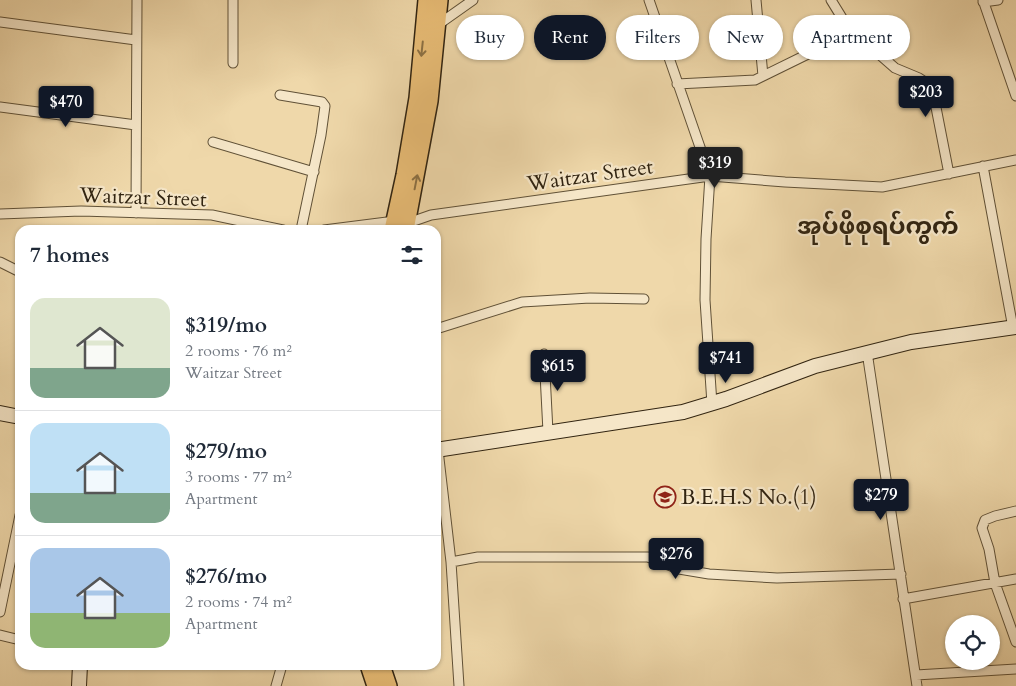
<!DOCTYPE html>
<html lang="en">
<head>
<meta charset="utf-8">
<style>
	:root { --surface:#fff; --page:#f6f6f7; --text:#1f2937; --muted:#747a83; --line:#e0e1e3; --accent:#111827 }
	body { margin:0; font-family:Cardo,"Noto Sans Myanmar",serif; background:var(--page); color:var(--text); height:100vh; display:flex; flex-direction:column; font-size:19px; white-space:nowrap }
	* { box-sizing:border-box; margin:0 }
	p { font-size:16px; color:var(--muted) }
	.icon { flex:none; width:28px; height:28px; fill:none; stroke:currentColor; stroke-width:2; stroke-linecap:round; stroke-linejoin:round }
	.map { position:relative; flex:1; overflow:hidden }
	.panel { position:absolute; left:15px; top:225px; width:426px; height:445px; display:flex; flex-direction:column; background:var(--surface); border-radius:15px; box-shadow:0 1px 4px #0004 }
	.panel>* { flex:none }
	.guide { position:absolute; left:456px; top:15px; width:475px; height:45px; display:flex; gap:10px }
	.fabs { position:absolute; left:945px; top:615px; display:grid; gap:10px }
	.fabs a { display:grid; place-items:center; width:55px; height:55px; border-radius:50%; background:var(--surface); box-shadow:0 1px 4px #0004; font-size:25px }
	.price { position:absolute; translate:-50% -42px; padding:0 11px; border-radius:5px; background:var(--accent); color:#fff; font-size:16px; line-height:32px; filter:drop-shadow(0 1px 2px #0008) }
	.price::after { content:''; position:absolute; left:50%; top:30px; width:15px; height:11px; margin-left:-8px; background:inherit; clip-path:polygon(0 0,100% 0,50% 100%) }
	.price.active { background:#222; color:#fff }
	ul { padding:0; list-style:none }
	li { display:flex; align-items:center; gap:15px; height:125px; padding:0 15px }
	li+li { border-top:1px solid var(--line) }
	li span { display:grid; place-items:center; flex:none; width:140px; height:100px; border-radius:15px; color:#555 }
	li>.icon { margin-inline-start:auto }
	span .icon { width:60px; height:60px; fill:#fffc; stroke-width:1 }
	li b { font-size:21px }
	h2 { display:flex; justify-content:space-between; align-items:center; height:60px; padding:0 15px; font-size:21px }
	.pill { padding:0 18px; border-radius:22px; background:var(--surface); box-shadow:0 1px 4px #0004; font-size:18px; line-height:45px }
	.pill.active { background:var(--accent); color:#fff }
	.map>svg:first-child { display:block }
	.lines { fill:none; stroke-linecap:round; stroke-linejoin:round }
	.street-casing { stroke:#605137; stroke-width:11 }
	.secondary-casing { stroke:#312411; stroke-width:16 }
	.primary-casing { stroke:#312411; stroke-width:18 }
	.street { stroke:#f5e6c8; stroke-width:9 }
	.secondary { stroke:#f5e6c8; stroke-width:14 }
	.primary { stroke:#e8bc75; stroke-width:15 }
	.oneway { stroke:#8c7043 }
	.labels { text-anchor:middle; stroke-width:4.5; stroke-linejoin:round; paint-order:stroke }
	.street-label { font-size:21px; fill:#312411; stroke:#f5e6c8 }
	.poi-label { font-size:21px; fill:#312411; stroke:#f5e6c8; text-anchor:start }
	.quarter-label { font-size:24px; font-weight:bold; fill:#312411; stroke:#f5e6c8 }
</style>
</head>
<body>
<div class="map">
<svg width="1016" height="686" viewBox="0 0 1016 686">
	<rect width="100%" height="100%" fill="#efd8aa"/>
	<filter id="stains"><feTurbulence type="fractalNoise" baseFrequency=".004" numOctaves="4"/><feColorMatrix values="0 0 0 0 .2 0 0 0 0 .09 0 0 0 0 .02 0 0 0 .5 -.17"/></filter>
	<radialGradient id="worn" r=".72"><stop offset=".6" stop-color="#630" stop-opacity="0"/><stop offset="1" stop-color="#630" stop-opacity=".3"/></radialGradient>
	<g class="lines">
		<!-- street casing -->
		<g class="street-casing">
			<path id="street" d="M233,0V63
				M649,0L710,176L706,239L705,300L712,404
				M756,0L763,76
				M831,0L847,26L895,68L919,78L928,84L933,92L949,174
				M983,0L1016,96
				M983,2L998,0
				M0,22L136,40
				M439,24L473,0
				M677,84L755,80L808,54L847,26
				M280,95L322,102L325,106L321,135L301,230
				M0,107L136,125
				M213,142L314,172
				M983,166L1013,328
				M136,213L137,0
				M0,214L81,211L212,215L283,230
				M408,223L431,215L710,176L785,182L882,187L1016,160
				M324,230L395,221
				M0,262L20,272
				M436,329L522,302L590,298L644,299
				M867,352L917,686
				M544,354L548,432
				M438,450L451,562L459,686
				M1016,511L995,516L985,520L982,528L989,549L995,583L1016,642
				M451,562L478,557H648L679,569L709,574L777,578L901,574
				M903,599L1016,579
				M0,612L20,515
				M0,635L20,640
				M916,675L1016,669
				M276,686L282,665"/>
		</g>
		<!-- secondary casing -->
		<g class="secondary-casing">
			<path id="secondary" d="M0,413L20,417
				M436,450L683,412L726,399L815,366L911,342L1016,327
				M79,686L80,665"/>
		</g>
		<!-- primary casing -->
		<g class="primary-casing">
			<path id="primary" d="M392,230L404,175L417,98L426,0
				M406,230L430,101L440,0
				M368,665L375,686
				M382,665L389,686"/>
		</g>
		<!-- street -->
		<use href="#street" class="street"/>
		<!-- secondary -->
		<use href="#secondary" class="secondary"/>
		<!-- primary -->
		<use href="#primary" class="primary"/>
	</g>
	<!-- one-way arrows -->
	<defs><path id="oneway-shaft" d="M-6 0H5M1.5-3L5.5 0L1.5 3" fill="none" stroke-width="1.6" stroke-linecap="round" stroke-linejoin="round" transform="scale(1.25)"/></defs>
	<g class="oneway">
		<use href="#oneway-shaft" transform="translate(422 49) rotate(96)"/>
		<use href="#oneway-shaft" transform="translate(416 182) rotate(-79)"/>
	</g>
	<!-- icons -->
	<defs>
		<g id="school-ring" transform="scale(1.125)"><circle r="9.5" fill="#f5e6c8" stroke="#8f2418" stroke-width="1.5"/><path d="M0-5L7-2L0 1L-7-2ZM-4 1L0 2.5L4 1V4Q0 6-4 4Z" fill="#8f2418"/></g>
	</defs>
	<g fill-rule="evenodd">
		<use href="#school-ring" x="665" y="497"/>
	</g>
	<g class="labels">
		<!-- street labels -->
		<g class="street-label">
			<text transform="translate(590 175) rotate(-8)" y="7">Waitzar Street</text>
			<text transform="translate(143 197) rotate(2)" y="7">Waitzar Street</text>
		</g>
		<!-- poi labels -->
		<g class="poi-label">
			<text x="681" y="504">B.E.H.S No.(1)</text>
		</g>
		<!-- quarter labels -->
		<g class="quarter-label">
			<text x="878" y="234">အုပ်ဖိုစုရပ်ကွက်</text>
		</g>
	</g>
	<rect width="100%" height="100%" filter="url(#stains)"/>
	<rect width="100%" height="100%" fill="url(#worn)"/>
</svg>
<div class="fabs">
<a><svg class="icon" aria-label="locate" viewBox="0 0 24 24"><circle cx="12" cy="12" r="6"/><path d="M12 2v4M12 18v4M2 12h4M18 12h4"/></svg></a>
</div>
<b class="price" style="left:926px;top:118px">$203</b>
<b class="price" style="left:66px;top:128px">$470</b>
<b class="price active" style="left:715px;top:189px">$319</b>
<b class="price" style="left:726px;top:384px">$741</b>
<b class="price" style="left:558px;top:392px">$615</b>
<b class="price" style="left:881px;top:521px">$279</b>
<b class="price" style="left:676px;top:580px">$276</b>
<div class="guide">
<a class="pill">Buy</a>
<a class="pill active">Rent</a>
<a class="pill">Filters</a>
<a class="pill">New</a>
<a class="pill">Apartment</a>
</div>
<section class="panel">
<h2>7 homes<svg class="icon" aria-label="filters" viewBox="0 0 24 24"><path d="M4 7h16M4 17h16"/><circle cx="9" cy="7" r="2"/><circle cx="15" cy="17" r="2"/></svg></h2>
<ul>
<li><span style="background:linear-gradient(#dfe7d0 70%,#7fa58c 0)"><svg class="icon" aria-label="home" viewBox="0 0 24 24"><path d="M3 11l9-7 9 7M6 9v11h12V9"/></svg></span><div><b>$319/mo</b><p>2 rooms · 76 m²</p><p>Waitzar Street</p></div></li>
<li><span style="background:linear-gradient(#bfe0f5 70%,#7fa58c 0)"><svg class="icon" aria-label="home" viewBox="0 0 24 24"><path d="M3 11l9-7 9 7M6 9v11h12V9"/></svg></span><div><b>$279/mo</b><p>3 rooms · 77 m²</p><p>Apartment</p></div></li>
<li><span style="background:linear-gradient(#a9c7e8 65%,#8fb573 0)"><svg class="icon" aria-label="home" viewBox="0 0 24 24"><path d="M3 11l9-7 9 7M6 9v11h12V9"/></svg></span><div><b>$276/mo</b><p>2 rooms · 74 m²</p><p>Apartment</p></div></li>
</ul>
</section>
</div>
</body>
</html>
